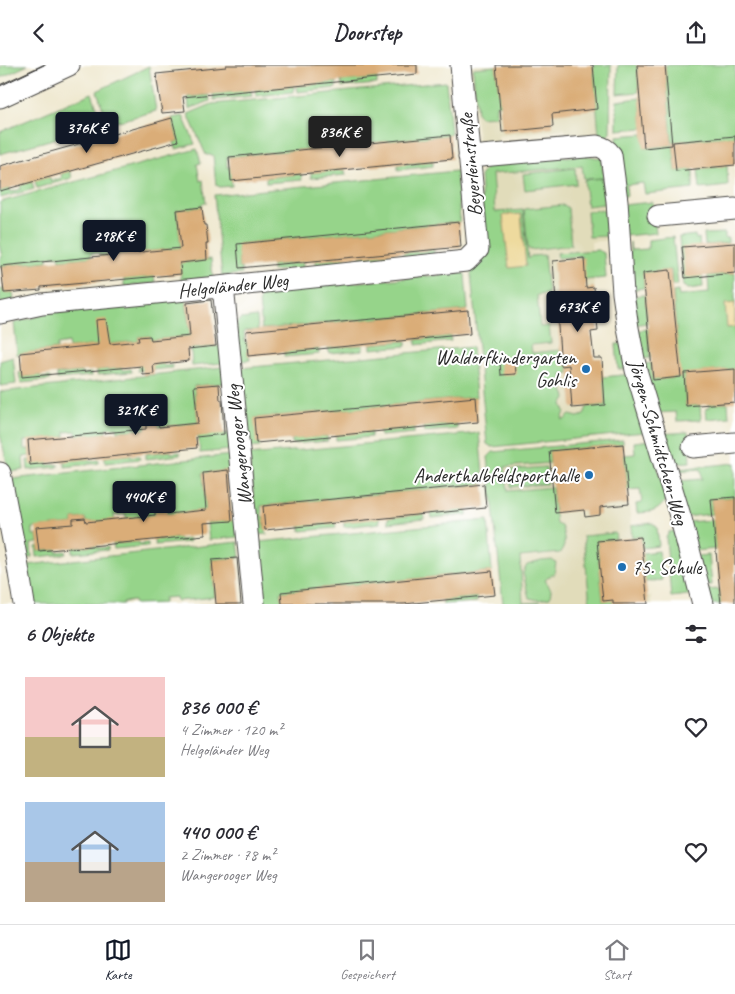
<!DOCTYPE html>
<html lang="de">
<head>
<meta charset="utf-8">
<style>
	:root { --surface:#fff; --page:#f2f2f3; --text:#2b2b33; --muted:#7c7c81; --line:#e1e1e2; --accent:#111827 }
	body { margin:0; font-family:Caveat,sans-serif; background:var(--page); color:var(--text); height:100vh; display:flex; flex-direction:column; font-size:19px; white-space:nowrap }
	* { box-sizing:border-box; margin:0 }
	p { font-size:16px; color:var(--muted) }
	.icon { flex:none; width:28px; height:28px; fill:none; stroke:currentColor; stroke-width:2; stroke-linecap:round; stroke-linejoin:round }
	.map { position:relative; height:539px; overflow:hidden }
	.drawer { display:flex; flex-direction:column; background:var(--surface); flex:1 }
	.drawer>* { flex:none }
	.price { position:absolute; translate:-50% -42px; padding:0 11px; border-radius:5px; background:var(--accent); color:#fff; font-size:16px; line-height:32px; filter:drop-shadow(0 1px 2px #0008) }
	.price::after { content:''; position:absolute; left:50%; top:30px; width:15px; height:11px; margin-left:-8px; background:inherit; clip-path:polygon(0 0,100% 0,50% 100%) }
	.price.current { background:#222; color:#fff }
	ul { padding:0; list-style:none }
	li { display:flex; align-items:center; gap:15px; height:125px; padding:0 25px }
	li span { display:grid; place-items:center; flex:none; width:140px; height:100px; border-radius:0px; color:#555 }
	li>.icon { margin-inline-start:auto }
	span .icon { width:60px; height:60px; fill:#fffc; stroke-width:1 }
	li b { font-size:21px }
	h2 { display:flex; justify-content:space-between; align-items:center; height:60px; padding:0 25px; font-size:21px }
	header { display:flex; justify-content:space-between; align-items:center; height:65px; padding:0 25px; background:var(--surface); font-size:22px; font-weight:600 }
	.tabs { display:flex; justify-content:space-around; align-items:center; height:70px; border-top:1px solid var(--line); background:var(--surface); font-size:14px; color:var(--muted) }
	.tabs a { display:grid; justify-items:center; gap:2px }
	.tabs .current { color:var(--accent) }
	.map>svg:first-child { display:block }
	.built { fill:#e1dcba }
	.green { fill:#96d48a; stroke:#60805a }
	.sand { fill:#eeda9e; stroke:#8c8264 }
	.building { fill:#daad78 }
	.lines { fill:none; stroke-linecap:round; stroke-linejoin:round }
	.minor-casing { stroke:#484744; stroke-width:23 }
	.minor { stroke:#fff; stroke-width:21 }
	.tram { stroke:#2b2b2b; stroke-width:1 }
	.poi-dot { fill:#1f6fb2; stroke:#fff; stroke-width:2 }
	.labels { text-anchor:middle; stroke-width:4; stroke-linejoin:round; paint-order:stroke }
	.street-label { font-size:20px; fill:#2b2b2b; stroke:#fff }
	.poi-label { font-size:20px; fill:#2b2b2b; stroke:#fff; text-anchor:end }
</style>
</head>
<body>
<header><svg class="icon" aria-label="back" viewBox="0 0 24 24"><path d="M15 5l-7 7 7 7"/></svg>Doorstep<svg class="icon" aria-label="share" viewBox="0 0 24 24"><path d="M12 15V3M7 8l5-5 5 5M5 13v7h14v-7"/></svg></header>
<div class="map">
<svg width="735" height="539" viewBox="0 0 735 539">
	<rect width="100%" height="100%" fill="#fff"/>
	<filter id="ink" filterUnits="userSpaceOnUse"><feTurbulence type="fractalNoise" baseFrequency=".02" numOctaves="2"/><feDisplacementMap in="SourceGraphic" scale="10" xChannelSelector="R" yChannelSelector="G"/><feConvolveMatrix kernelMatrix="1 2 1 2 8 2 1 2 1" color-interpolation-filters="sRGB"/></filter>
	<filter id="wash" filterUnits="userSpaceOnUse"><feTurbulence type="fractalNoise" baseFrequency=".0096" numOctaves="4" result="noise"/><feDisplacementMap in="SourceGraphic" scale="20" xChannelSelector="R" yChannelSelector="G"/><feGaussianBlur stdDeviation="1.12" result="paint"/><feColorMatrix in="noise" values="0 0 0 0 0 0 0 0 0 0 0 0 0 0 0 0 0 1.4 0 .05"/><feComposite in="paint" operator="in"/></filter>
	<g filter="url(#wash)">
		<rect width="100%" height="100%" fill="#efe8cf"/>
		<!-- built -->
		<path class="built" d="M467,0H592L599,70L566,73L565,64L498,71L499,83H484L479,80Z
			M603,99L609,175L591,177L598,266L591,267L593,293H602L605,340L622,366L492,378L502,215L491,109Z
			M623,379L632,472H641L647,531H651V539H508L494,391Z"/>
		<!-- green -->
		<path class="green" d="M4,0H28L0,13V2Z
			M593,0H611L610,67L606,73H601L599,70Z
			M618,0H637L639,27L617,29Z
			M665,0H735V71L672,77Z
			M149,1L156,46L108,59L97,26Z
			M496,1L500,39L496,40V51L480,52L477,48L473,5L474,3Z
			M377,13V19L342,22L341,16Z
			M336,17V23L298,27L297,21Z
			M446,17L451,66L450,70L227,92V102H230L232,121L220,122L216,120L213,90H206L188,49L212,39Z
			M294,21V27L256,31L255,25Z
			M251,25L252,31L214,35L213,29Z
			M92,28L103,60L0,89V67Z
			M209,30L210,36L189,44L188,32Z
			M640,33L643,63L617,65V36Z
			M183,51L195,79L176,84L174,77L178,76L172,53Z
			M643,69L645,83L673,80L676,106L693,104V124L645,129L643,118L626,120L627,131H621L617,71Z
			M197,84L201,98L197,99L200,116L203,115L206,138H202V142L177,145L181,183L142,187L141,183L130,184L131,188L100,191L99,188H91V192L60,195L59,190L48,192V196L2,201L1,203H0V193L2,192L0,183V137Z
			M583,90L601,93L614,174L609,175L604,113L584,114L582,101L492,109L495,147L523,145L528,194L531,191L544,190L548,229L537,230L540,262L549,261L551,278L531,280L532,288L560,285L569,300V308L562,309L563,320V326L565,329L566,333L562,339L565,347L562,354L564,355L570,350L578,352L584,350L587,342L605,340L603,312L632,309L645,367L492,382L487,379L471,209L472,205L480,199L485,191L480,111L487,102L492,100Z
			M433,96V101L398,105V100Z
			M727,101L728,121L700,124L698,104Z
			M575,103L576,119L525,125L523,109Z
			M345,105L346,110L311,113V108Z
			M70,106L72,113L37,123L35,116L49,112L51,116L62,113L61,109Z
			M456,106L460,154L459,157L238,179L239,203H241L242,209L222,211L214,130Z
			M301,109L302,115L266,118V113Z
			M602,113L604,139L587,141L584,115Z
			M32,117L34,124L0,133V126L10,123L11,127L21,124L20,120Z
			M653,137L656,168L624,171L622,140Z
			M564,140L568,143L571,180L530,185L528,183L524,144Z
			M604,145L607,171L589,172L587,146Z
			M725,168V173H728V178L705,180L704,169Z
			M695,170L696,174L699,173L703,222L688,224L683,221L679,172Z
			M673,172L678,220H672L671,205L643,208L644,223L629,225L630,177L631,185L648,184V175Z
			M434,185V190L404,193L403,188Z
			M598,185L604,188L606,213L585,215L581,191L558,193L557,188Z
			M390,189V195L360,198V192Z
			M346,193L347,199L316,202V196Z
			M211,194L213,212L181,215L180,198Z
			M303,198V203L272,206V200Z
			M464,208L465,210L468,245L262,264L259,236L261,230L267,225Z
			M735,208V304L684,309L686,341L700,340L701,355L677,356L676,347L654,348L644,299L651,298L653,315L680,312L673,227L678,226L679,231L709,228L708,211Z
			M154,211L155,218L124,221V214Z
			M0,224H3L4,228L13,227L14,235L0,239Z
			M645,230L647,258L633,260L630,231Z
			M186,234L190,271L151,275L150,271L138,272L139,276L69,283L68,278L57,280V284L16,289L17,285L14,258L49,248Z
			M257,252L258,265L244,266L245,277H247L248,290L249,291L250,295L240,296L236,259L241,254Z
			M648,264L650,293L639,294L634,266Z
			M450,271L451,276L416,280V275Z
			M406,276V281L371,284V279Z
			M616,279H622L625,304H618Z
			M363,280V285L329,288L328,283Z
			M220,281L222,298L192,301L191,284Z
			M472,282L476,332L255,353L260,382L249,383L241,303Z
			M319,284V289L284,292V287Z
			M13,292L16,319L0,321V296Z
			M163,299L164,301L172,300L173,303L138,306V301Z
			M222,302L224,318L194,321L198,358L159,362L158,358L146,359V364L118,366L117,362L106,363V368L77,371L76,366L65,367V372L24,376V384H29L30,391L23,392L24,405L9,407L0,369V327Z
			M122,303L123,305L131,304L132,307L97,310V305Z
			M22,307L23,312L40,310L41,313L50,312V315L21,318L19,308Z
			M81,307L82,309L91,308V311L57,314V309Z
			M728,338L729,352L707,354L706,343H709V339Z
			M457,359V364L424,367L423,362Z
			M414,363V368L380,371L379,366Z
			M371,367V372L336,375V370Z
			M688,367L690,397L669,398L660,369Z
			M229,368L230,385L200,388L198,371Z
			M479,368L484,419L261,441L262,452H264L265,464L266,465L267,469L258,470L249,390Z
			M327,371L328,376L292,379V374Z
			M623,375V379L549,386L550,398L505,402L508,426L552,422L556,459L561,461C564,469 567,481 560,488L520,492L523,538L540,537L541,539H503L488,392L493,387Z
			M651,375L666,434C658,448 651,447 637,448L636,439L642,438L640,424L628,425L624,390L635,389L634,377Z
			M171,386V388L180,387V390L146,394V389Z
			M130,390V392L139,391L140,394L105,398V392Z
			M231,390L232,405L203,408L206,445L167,449V445L155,446V450L126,453V449L114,450L115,455L86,457L85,453L73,454V459L33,463V470H37L38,478L31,479L32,492L26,493L11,414Z
			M89,394V396L99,395V398L65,402L64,396Z
			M27,395L48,398V400L58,399V402L28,405Z
			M735,398V432L711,434L712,449L685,452L678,416L702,414L701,404L677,406V404Z
			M546,402L547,419L511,422L510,405Z
			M467,445V450L432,453L431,448Z
			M424,449V454L388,458V453Z
			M379,453L380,458L344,462V457Z
			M236,455L238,472L209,475L207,458Z
			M488,455L492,506L281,527L282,539H264L258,477Z
			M713,455L716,484L695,486L687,457Z
			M335,458L336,463L301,466L300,461Z
			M652,458L657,462L659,481L642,483L641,472H632L631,461Z
			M674,466L690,528L688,530L671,532L666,473L669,467Z
			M615,468L616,474L597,476L603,536L613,535V539H590L583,471Z
			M179,473L180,475L189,474V477L155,480L154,475Z
			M139,477V479L148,478V481L114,484L113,479Z
			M238,477L240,492L212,495L215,532L177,536L176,532L164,533V538L135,539L134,536L123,537V539H34L27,500Z
			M38,481L39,486L57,485V487L66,486L67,489L37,492L36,482Z
			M98,481V483L108,482V485L73,488V483Z
			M659,486L662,515L645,517L642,488Z
			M709,490L712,520H704L697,491Z
			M552,495L556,498L554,509L550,511L545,515L551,525L550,533L539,535L529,533L523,508L527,500L541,496Z
			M719,524L721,539H708L705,525Z
			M476,532L477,537L443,539V535Z"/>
		<!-- sand -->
		<path class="sand" d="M521,149L526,201L509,203L503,150Z
			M735,238V262L727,263L725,239Z"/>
		<g id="blocks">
			<!-- building -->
			<path class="building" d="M226,0H417V9L183,32L185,46L162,48L156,9L226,2Z
				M496,0H593L597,44L552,49L553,62L502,67Z
				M637,0H665L672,80L644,83Z
				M172,53L178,76L0,126V101Z
				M450,70L452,94L231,116L229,92Z
				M735,71V100L676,106L673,77Z
				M202,142L204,160H206L208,179H206L207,195L180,198L181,209L41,222V225L4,228L1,201L181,183L177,145Z
				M459,157L461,182L239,203L237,179Z
				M735,178V208L685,213L682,182Z
				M584,193L586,223L594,222L598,266L591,267L594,293H602L605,340L572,343L569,300L561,301L553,196Z
				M670,205L681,312L653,315L643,208Z
				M211,235L216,281L188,284L189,296L153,300L154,309L143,310L142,301L22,312L20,288L98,280L96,255L106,254L110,279L139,276L138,272L150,271L151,275L190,271L187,238Z
				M468,245L470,269L248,291L246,266Z
				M515,295L516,309L501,310L500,296Z
				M735,304V337L686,341L684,308Z
				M219,319L220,335H222L224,369L196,372L197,383L30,400L28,375L146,364V359L158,358L159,362L198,358L194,321Z
				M476,332L478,357L256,378L254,353Z
				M623,379L629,439L600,442V450L593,451L585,452L584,445L555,448L549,386Z
				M228,405L232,456L204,458L205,470L39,486L36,462L73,459V454L85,453L86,457L155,450V446L167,445V449L206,445L203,408Z
				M484,419L486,443L265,465L263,441Z
				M735,432V539H721L711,434Z
				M641,472L648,539H613V535L603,536L597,476Z
				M237,493L241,539H216L212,495Z
				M492,506L495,530L404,539H282L281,527Z"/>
		</g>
	</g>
	<g filter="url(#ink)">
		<use href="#blocks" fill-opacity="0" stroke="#484744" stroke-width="1"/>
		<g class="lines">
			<!-- minor casing -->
			<g class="minor-casing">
				<path id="minor" d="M0,32L69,0
					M469,92L597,81C603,82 607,84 611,90L617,136L623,228L628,263L636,305L681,454L703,539
					M658,151L735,144
					M218,222L224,231L254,539
					M0,248L42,239L218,222L466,196L478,184L461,0
					M693,382L735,378
					M0,408L17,496L24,539"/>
			</g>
			<!-- minor -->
			<use href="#minor" class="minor"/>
			<!-- tram -->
			<path class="tram" d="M0,21L44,0"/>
		</g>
	</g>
	<!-- markers -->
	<g class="poi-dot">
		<circle cx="586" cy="304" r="5"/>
		<circle cx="589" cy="410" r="5"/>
		<circle cx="622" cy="502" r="5"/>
	</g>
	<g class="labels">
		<!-- street labels -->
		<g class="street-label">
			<text transform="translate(470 100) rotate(-95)" y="7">Beyerleinstraße</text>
			<text transform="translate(233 220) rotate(-6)" y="7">Helgoländer Weg</text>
			<text transform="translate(659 377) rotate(74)" y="7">Jörgen-Schmidtchen-Weg</text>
			<text transform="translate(238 380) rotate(-96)" y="7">Wangerooger Weg</text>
		</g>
		<!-- poi labels -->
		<g class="poi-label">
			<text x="576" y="299">Waldorfkindergarten<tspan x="576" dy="23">Gohlis</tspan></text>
			<text x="579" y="417">Anderthalbfeldsporthalle</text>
			<text x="632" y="509" text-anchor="start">75. Schule</text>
		</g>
	</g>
</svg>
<b class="price" style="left:87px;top:89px">376K €</b>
<b class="price current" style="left:340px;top:93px">836K €</b>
<b class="price" style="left:114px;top:197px">298K €</b>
<b class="price" style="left:578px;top:268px">673K €</b>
<b class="price" style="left:136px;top:371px">321K €</b>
<b class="price" style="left:144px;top:458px">440K €</b>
</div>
<section class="drawer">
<h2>6 Objekte<svg class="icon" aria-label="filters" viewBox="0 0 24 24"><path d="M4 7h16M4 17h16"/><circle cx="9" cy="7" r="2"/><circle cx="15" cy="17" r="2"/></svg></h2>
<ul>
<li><span style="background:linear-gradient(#f6c9c9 60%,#c2b280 0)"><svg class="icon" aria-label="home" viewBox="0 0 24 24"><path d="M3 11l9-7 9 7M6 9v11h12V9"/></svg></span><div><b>836 000 €</b><p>4 Zimmer · 120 m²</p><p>Helgoländer Weg</p></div><svg class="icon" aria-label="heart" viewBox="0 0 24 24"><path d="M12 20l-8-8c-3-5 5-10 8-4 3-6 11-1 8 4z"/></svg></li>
<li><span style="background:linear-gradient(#a9c7e8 60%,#b9a48a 0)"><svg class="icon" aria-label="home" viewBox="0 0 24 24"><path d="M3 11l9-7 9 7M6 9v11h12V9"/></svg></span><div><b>440 000 €</b><p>2 Zimmer · 78 m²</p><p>Wangerooger Weg</p></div><svg class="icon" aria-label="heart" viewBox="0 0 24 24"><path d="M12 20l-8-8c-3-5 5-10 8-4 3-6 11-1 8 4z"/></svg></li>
</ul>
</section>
<nav class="tabs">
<a class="current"><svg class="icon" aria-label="map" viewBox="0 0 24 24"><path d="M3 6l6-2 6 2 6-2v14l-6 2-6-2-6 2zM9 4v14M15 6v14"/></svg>Karte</a>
<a><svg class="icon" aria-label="saved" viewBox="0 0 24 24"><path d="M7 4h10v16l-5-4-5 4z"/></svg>Gespeichert</a>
<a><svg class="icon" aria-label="home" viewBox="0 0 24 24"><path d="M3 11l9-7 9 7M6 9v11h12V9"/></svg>Start</a>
</nav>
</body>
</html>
